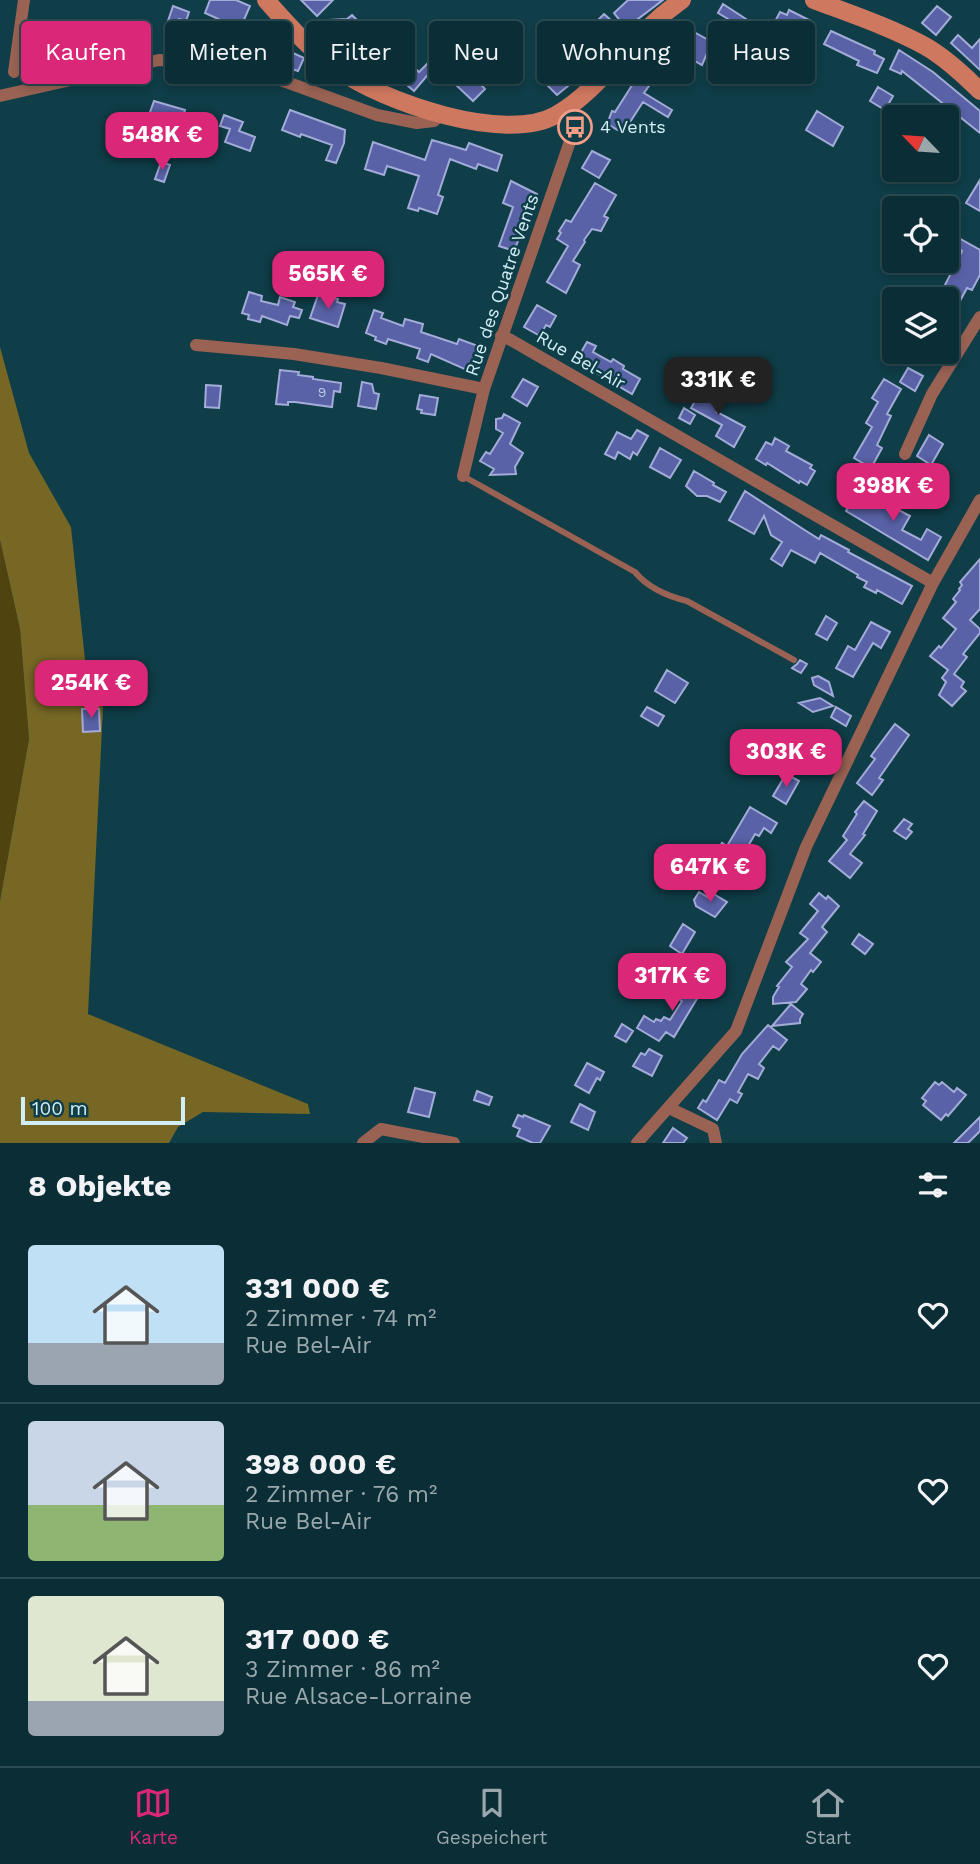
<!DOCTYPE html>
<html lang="de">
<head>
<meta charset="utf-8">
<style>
	:root { --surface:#0b2e36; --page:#14363e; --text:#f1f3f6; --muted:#9aa8ad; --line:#2b4a51; --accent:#db2777 }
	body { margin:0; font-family:"Work Sans",sans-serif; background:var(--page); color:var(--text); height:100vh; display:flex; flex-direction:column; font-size:26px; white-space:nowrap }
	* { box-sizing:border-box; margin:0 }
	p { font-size:23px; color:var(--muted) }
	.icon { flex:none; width:38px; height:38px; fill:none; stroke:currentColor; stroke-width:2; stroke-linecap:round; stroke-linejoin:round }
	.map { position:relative; height:1143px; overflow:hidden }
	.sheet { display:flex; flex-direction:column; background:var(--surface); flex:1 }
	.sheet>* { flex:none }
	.banner { position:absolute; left:21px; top:21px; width:938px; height:63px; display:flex; gap:14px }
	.needle { width:46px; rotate:295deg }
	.tools { position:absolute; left:882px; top:105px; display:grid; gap:14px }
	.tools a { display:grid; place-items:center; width:77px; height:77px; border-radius:7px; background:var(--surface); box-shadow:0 4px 10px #0003,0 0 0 2px var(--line); font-size:35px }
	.scale { position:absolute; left:21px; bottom:18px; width:164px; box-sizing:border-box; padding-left:7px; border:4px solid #d1eef6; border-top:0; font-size:19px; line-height:24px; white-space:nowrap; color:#d1eef6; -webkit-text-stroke:5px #0f3d48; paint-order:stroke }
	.price { position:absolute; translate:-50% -60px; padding:0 16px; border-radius:14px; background:var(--accent); color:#fff; font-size:23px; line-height:46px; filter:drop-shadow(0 2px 4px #0008) }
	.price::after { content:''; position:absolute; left:50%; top:42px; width:21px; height:16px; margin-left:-10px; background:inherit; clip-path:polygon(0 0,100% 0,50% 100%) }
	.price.on { background:#222; color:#fff }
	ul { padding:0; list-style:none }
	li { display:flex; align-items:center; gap:21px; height:175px; padding:0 28px }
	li+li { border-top:2px solid var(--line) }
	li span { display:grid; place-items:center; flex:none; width:196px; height:140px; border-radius:7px; color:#555 }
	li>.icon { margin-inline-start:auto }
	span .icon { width:84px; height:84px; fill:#fffc; stroke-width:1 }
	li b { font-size:30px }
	h2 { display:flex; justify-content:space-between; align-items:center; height:84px; padding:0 28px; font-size:30px }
	.chip { padding:0 24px; border-radius:7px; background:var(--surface); box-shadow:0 4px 10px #0003,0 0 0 2px var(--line); font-size:24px; line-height:63px }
	.chip.on { background:var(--accent); color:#fff }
	.tabs { display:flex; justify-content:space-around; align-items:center; height:98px; border-top:2px solid var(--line); background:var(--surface); font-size:19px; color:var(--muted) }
	.tabs a { display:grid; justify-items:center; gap:4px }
	.tabs .on { color:var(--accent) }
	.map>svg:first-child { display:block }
	.green { fill:#4f430f }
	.forest { fill:#766725 }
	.building { fill:#5962a7; stroke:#a3acd8; stroke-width:2 }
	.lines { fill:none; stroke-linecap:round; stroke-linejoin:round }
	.lane { stroke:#996253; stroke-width:6 }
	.street { stroke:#996253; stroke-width:12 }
	.secondary { stroke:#cf7860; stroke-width:18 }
	.labels { text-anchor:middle; stroke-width:5; stroke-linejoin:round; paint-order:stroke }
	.number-label { font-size:14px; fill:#b3cbe2 }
	.poi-label { font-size:18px; fill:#d1eef6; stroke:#0f3d48; text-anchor:start }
	.street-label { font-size:18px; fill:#d1eef6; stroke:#0f3d48 }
</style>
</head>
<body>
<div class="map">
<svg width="980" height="1143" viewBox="0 0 980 1143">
	<rect width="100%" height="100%" fill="#0f3d48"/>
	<!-- green -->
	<path class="green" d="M0,540L20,629L29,739L0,901Z"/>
	<!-- forest -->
	<path class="forest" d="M0,347L29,453L71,527L85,660L103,708L88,1014L308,1104L310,1114L203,1112L178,1127L169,1143H0V901L29,739L20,629L0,540Z"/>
	<!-- building -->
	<path class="building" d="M210,0H236L250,6L229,54L193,42L198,29L218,37L225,22L205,13Z
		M301,0H333L317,16Z
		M628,0H663L626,28L614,13Z
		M723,4L749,21L737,41L721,32L728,19L718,13Z
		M173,6L189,12L186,21L179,19L177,25L168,21Z
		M937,6L951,17L936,35L922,23Z
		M789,10L811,21L805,36L782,27L779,34L770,31L780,12L787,15Z
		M604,14L613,22L605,29L598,20Z
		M352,15L368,31L355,43L343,31L333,32L329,28V20L347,19Z
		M260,26L275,33L269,48L253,42Z
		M595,29L610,45L592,66L576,47Z
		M831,31L875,51L874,54L884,59L877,73L857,65L859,61L824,44Z
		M694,32L712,42L702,65L684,55L690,45L687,43Z
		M958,35L972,48L980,39V70L951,43Z
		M744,42L753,48L748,57L738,51Z
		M280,47L304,58L298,71L275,64Z
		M391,47L419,72L432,59L437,64L414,91L379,61Z
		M899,50L933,72L980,111V133L902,71L901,74L890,69Z
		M650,57L664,65L644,93L672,110L668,117L643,102L623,133L607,124L612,111L615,112Z
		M568,66L579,77L557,95L547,85Z
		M469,72L485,89L473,101L456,85Z
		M878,87L893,96L885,110L870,101Z
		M154,101L185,110L180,127L172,125L169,134L164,132L159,146L141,141L152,137L150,133L156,117L149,115Z
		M290,110L345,130L344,143L336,163L326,160L332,145L301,134L300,137L282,130Z
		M817,111L843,127L833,146L806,130Z
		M224,115L243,122L239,131L255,137L250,151L225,142L230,129L220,126Z
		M432,140L466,150L469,143L502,155L497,171L478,164L476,169L450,159L438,195L443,197L437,214L419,208L418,211L408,208L419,176L387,166L384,175L365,169L373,142L425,160Z
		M592,151L610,160L599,178L582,168Z
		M161,162L170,165L164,182L155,179Z
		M980,180V211L966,203Z
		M511,181L537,194L514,251L499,246L513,207L503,203Z
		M595,183L616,195L604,216L608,218L601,231L592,229L584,240L585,242L573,261L580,265L566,293L547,282L568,246L557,239L561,233L559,231L566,220L571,222Z
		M957,237L980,250V275L972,290L967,288L954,312L947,308V299H938L962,251L952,245Z
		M249,292L262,296L261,301L278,305L280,297L295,302L293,307L302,310L299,318L290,316L287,325L262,316L260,322L248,319L249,315L242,313Z
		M318,295L338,299L337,302L345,304L338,327L310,318Z
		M537,305L556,316L550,327L546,325L540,336L524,327Z
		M374,310L383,313L381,318L403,326L405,319L423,324L421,332L457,344L459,339L478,346L469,371L431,354L428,362L417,358L420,349L388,339L386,344L375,340L376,337L366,333Z
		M587,342L596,346L593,352L611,362L613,359L624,366L623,369L640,379L632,394L576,361Z
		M908,368L923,376L915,391L900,382Z
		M280,370L299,372L298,375L313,377V379L341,383L340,392L334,391L332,407L295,402H288V405L276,404Z
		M523,379L538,387L527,406L512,397Z
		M884,379L901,389L887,414L891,416L877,445L882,448L871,468L854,458L872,427L866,423L878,402L872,398Z
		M362,382L372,384L374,393L379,394L376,409L358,406Z
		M206,385L221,386L219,408L205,407Z
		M711,390L725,398L717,412L745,427L734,447L716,436L722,425L691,408L701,391L708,395Z
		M420,395L438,398L435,415L421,413L422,410L417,409Z
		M684,408L695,415L690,424L679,418Z
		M504,414L520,423L510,444L523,453L515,467L516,474L490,475L494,469L480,461L486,452L490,454L503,433L496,429V419L502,418Z
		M637,430L648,436L637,455L633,452L630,459L618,452L615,459L605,454L617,432L631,439Z
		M929,435L943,444L931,465L917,456Z
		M775,438L789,446L786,451L812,465L810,468L815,471L807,485L800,481L799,483L767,463L766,465L756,459L766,442L772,445Z
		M660,448L681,460L670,478L650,467Z
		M694,471L714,483L713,485L726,492L720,502L707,496H697L686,486Z
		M893,487L903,493L895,508L910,516L902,530L921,540L927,529L941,537L928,560L846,511L855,496L869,504L871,501L881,506Z
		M745,491L803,529L819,539L821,535L849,550L848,552L912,586L902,604L877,590L876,593L864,587L867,582L857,577L858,575L820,553L815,563L791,550L782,566L771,559L782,542L771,535L764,516L754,534L729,520Z
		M980,559V609L970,620L980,629V633L963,654L967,657L954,674L964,682L961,687L966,691L952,706L939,695L946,682L942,678L948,670L930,656L939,646L941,648L956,629L943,618L956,602L953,599L960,590L959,589L962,585L960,582Z
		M826,616L837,623L827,640L816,634Z
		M871,622L890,632L881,648L873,643L853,677L836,668L848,646L855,650Z
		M800,660L807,664L801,673L792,668L797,664Z
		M667,670L688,683L675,703L655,691Z
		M818,676L829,682L833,696L814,685L812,678Z
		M820,698L833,706L813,712L799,703Z
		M647,707L664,716L658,726L641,716Z
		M836,707L851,716L846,726L831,717Z
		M82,709H99L100,731L83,732Z
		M895,724L909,735L879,778L883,780L872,795L857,783L875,759L871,756Z
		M786,774L799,781L786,804L773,796Z
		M864,801L877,811L863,834L865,835L850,854L862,863L850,878L829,861L847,840L843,836L857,814L855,812Z
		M750,807L777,823L771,833L764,828L759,836L755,834L743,855L745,859L741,863L702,866L710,852L715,855L722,843L727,846Z
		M904,819L912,824L908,829L912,832L906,839L894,831Z
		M699,892L709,898L712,893L727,902L715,917L696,906L694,900Z
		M819,893L826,899L828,896L839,906L822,927L827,932L810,953L821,962L813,972L811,970L801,984L807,989L796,1002L773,1004V997L779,987L777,986L792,967L786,962L808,939L800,933L818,911L810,904Z
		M683,924L695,932L682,954L670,946Z
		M859,934L873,944L865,954L852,944Z
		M675,980L679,982L680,980L701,992L674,1037L666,1032L659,1041L637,1028L644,1016L654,1022L656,1019L661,1021L664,1017L670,1020L682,1001L669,992Z
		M791,1004L803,1014L800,1019V1023L772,1026Z
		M622,1024L633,1031L626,1042L615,1036Z
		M768,1025L787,1040L779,1050L773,1046L759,1064L764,1068L758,1079L748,1074L738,1092L742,1094L737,1103L730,1099L717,1120L698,1108L703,1100L706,1102L719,1080L725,1083L742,1054Z
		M649,1049L662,1056L652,1076L633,1066L641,1053L645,1055Z
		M587,1063L604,1072L600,1080L597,1078L589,1093L575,1085Z
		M935,1082L939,1085L942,1082L954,1092L957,1088L966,1095L948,1116L946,1114L941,1120L923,1105L926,1101L922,1098Z
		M415,1088L435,1093L429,1117L408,1112Z
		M477,1091L492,1097L489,1105L474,1100Z
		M580,1104L595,1112L588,1130L571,1122Z
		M518,1115L523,1117L524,1115L550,1126L540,1143H533L517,1136L520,1129L513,1126Z
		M980,1117V1131L968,1143H954Z
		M673,1128L687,1138L683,1143H663Z"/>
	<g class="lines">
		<!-- lane -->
		<path class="lane" d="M463,476L635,572C648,588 667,596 687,601L794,660"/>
		<!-- street -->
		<path class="street" d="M14,72L24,0
			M0,96L159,60L191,62L278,79L377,115L417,123L434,121L442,113
			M501,336L509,339L933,583
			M196,345L294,354L381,368L484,389
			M905,454L932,394L980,317
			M463,476L484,389L575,127L567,108
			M669,1108L713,1129L716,1143
			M363,1143L381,1129L454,1143
			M637,1143L736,1031L806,847L933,583L980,500"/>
		<!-- secondary -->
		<path class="secondary" d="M266,0C288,25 311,51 339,70C383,102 505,144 556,115C596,92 622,51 657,20C664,13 673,7 682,0
			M814,0C851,14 890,27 925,46C946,58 963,74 980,91"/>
	</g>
	<!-- icons -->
	<defs>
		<g id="bus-ring" transform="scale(1.75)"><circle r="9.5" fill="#0f3d48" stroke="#f49e87" stroke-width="1.5"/><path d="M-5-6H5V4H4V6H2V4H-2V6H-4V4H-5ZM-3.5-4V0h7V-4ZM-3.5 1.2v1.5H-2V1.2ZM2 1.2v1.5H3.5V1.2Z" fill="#f49e87"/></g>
	</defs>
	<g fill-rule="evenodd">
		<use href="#bus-ring" x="575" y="127"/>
	</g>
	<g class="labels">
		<!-- number labels -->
		<g class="number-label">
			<text x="322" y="397">9</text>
		</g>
		<!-- poi labels -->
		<g class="poi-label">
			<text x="600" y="133">4 Vents</text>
		</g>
		<!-- street labels -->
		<g class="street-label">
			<text transform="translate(502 285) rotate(-71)" y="6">Rue des Quatre Vents</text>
			<text transform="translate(581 360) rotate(30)" y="6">Rue Bel-Air</text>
		</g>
	</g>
</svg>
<div class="tools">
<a><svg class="needle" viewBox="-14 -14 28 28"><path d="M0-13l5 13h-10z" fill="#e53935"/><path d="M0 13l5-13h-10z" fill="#9aa8ad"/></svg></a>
<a><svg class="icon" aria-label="locate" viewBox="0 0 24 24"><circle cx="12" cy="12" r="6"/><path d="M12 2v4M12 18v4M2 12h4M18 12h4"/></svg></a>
<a><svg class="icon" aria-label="layers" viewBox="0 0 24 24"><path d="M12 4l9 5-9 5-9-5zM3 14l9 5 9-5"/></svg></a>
</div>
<div class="scale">100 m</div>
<b class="price" style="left:162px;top:172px">548K €</b>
<b class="price" style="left:328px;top:311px">565K €</b>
<b class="price on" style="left:718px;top:417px">331K €</b>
<b class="price" style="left:893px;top:523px">398K €</b>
<b class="price" style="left:91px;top:720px">254K €</b>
<b class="price" style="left:786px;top:789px">303K €</b>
<b class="price" style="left:710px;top:904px">647K €</b>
<b class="price" style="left:672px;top:1013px">317K €</b>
<div class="banner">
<a class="chip on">Kaufen</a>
<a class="chip">Mieten</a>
<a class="chip">Filter</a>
<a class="chip">Neu</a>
<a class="chip">Wohnung</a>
<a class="chip">Haus</a>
</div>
</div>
<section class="sheet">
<h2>8 Objekte<svg class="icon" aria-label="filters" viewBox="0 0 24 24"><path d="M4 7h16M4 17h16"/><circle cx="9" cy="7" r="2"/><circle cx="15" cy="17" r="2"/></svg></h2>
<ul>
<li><span style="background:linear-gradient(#bfe0f5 70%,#9aa5b1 0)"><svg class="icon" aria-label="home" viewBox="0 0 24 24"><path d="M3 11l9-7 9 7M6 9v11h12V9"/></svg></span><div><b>331 000 €</b><p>2 Zimmer · 74 m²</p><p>Rue Bel-Air</p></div><svg class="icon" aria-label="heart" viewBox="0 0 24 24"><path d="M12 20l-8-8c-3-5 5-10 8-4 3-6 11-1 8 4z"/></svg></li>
<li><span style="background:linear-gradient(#c9d6e8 60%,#8fb573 0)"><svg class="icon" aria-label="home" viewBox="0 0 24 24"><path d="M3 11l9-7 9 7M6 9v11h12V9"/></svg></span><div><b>398 000 €</b><p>2 Zimmer · 76 m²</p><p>Rue Bel-Air</p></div><svg class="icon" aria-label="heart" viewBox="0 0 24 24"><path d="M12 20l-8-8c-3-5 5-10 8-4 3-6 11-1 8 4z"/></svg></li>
<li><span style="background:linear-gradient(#dfe7d0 75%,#9aa5b1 0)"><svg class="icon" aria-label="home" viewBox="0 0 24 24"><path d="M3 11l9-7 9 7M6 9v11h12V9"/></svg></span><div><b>317 000 €</b><p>3 Zimmer · 86 m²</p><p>Rue Alsace-Lorraine</p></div><svg class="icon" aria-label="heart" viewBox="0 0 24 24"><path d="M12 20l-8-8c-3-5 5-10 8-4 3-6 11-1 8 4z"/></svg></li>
</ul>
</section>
<nav class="tabs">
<a class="on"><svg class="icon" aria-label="map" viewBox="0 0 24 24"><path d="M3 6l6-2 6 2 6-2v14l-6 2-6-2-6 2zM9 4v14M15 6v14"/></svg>Karte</a>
<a><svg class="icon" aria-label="saved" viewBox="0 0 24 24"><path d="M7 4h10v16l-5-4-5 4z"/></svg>Gespeichert</a>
<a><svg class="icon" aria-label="home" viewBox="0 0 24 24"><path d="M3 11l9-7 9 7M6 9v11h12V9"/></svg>Start</a>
</nav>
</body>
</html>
